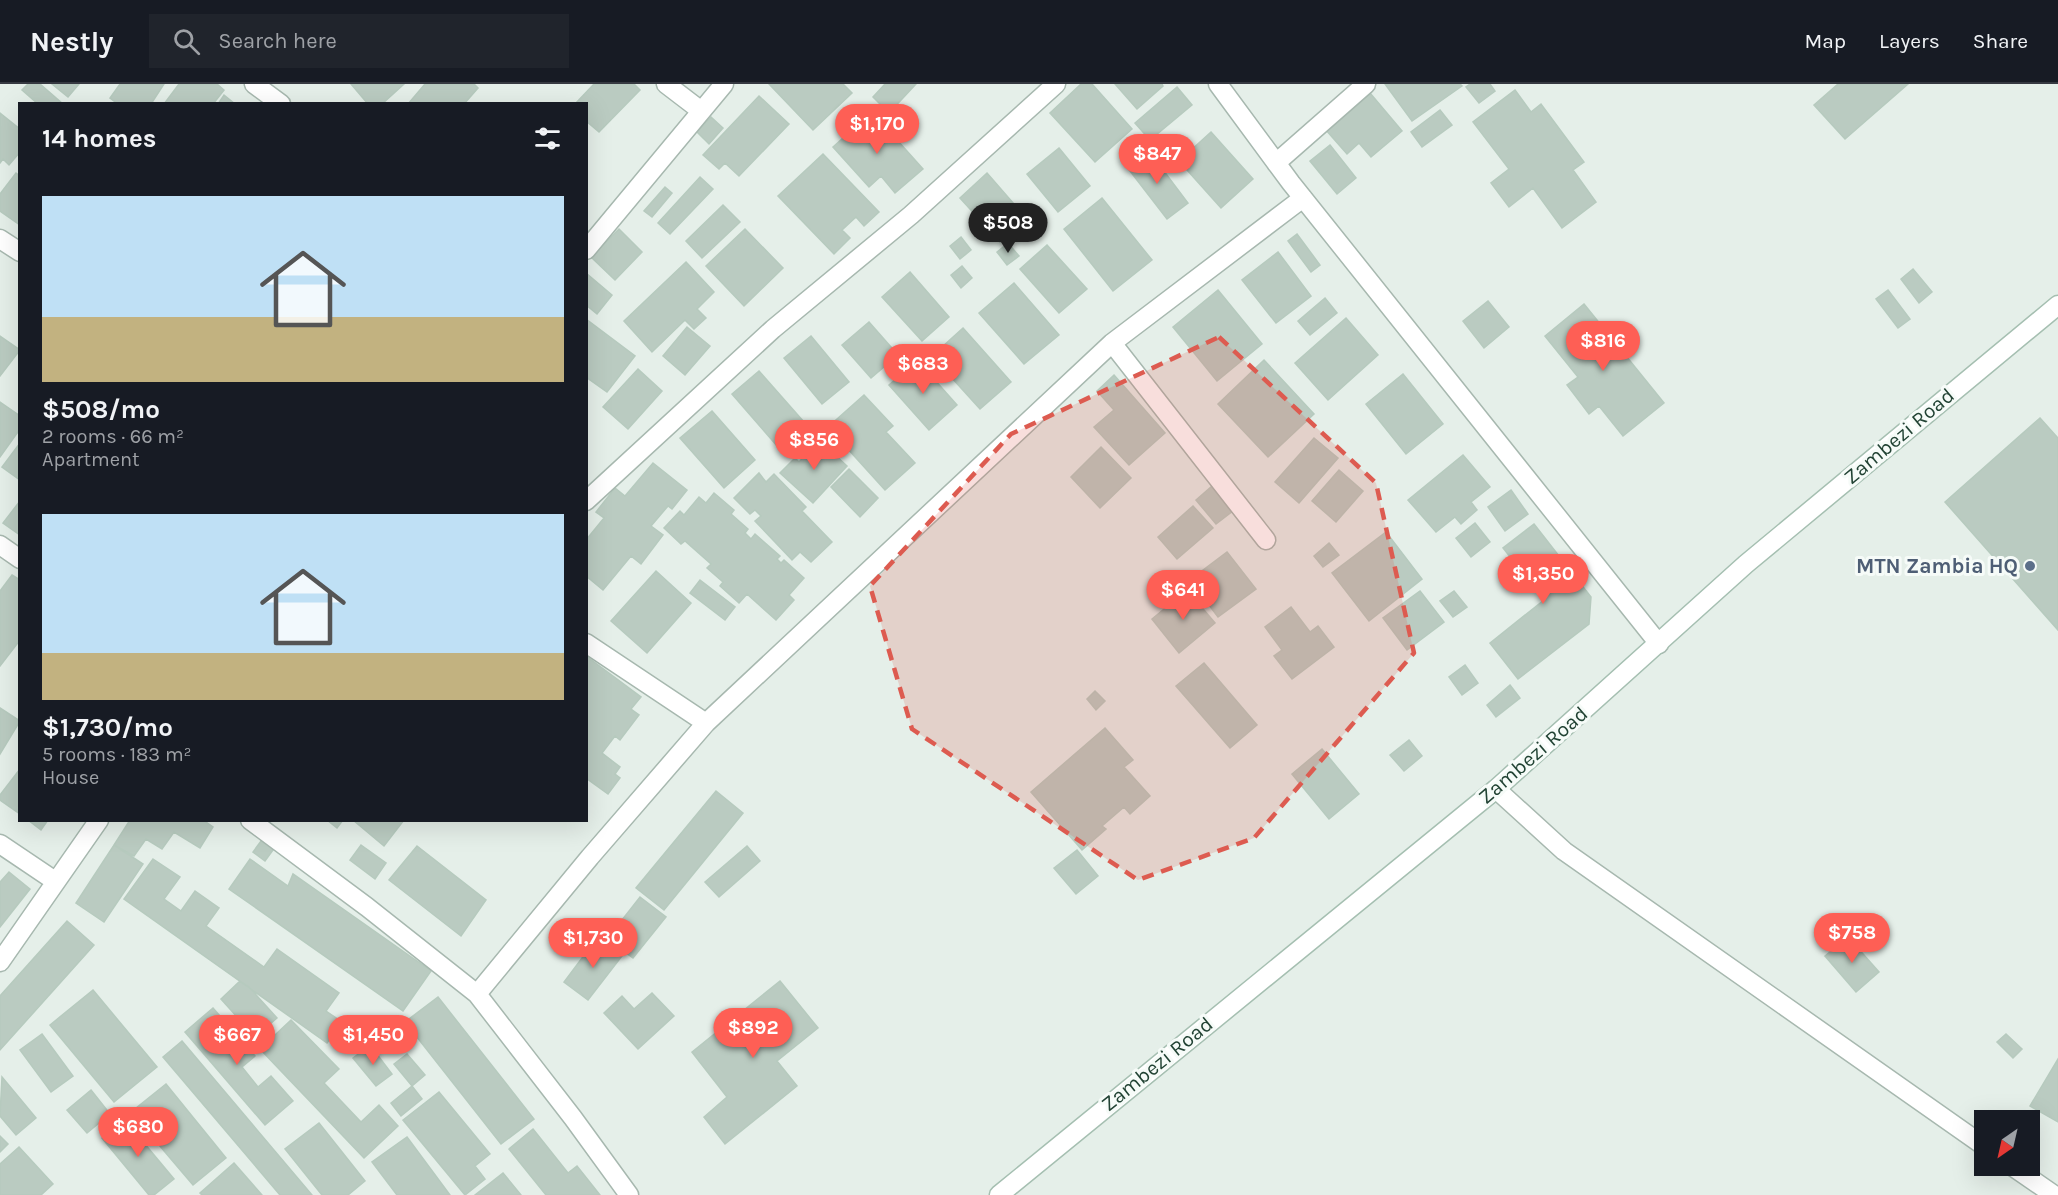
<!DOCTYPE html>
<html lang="en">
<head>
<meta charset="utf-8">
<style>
	:root { --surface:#171b24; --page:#20242c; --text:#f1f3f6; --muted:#9ea1a6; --line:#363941; --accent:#fe5f55 }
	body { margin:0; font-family:Karla,sans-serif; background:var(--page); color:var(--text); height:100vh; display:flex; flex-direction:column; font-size:22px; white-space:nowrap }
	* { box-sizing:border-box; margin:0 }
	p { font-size:20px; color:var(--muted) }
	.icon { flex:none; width:33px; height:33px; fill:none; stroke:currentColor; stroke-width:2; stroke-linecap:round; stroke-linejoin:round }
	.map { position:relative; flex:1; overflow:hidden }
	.sheet { position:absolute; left:18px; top:18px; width:570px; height:720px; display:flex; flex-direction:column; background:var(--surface); border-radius:0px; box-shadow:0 6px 24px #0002 }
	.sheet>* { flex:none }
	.needle { width:39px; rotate:214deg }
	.fabs { position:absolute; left:1974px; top:1026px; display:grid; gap:12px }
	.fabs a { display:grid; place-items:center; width:66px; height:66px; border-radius:0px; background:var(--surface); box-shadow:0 6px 24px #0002; font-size:30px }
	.price { position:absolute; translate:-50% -51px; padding:0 14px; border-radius:21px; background:var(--accent); color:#fff; font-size:20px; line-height:39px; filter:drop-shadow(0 2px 3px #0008) }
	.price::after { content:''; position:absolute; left:50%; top:36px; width:18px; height:14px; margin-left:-9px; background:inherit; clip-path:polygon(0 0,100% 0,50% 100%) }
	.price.selected { background:#222; color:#fff }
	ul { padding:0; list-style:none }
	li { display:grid; align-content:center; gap:12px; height:318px; padding:0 24px }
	li span { display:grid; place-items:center; height:186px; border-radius:0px; color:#555 }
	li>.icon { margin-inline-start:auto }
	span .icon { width:108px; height:108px; fill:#fffc; stroke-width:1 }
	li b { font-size:26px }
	h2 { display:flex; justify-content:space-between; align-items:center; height:72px; padding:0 24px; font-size:26px }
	header { display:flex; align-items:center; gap:36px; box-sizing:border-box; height:84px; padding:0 30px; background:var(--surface); border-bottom:2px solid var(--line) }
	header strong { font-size:28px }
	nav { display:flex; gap:33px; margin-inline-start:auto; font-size:21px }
	.search { width:420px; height:54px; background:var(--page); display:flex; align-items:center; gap:15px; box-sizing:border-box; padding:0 21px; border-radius:0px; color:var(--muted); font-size:22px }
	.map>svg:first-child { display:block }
	.building { fill:#bacbc1; stroke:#b6cabe; stroke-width:1.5 }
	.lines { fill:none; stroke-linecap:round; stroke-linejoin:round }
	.street-casing { stroke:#a7b8af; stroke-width:21 }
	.secondary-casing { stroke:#a5bfb1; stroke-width:21 }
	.street { stroke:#fff; stroke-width:18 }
	.secondary { stroke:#fff; stroke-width:18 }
	.marked { fill:#dd5b50; fill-opacity:0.2; stroke:#dd5b50; stroke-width:4.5; stroke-dasharray:12 8; stroke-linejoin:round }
	.service-dot { fill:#5c6f8a; stroke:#f6fbf8; stroke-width:2 }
	.labels { text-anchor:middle; stroke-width:6; stroke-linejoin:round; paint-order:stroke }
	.street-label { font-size:21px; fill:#224334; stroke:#f6fbf8 }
	.service-label { font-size:21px; font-weight:bold; fill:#4e5e75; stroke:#f6fbf8; text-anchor:end }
</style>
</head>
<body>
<header>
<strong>Nestly</strong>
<div class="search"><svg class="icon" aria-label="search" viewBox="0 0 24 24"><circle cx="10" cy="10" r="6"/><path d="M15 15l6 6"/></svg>Search here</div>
<nav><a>Map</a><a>Layers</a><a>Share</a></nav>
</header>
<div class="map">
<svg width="2058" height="1111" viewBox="0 0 2058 1111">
	<rect width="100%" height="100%" fill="#e5efe9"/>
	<!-- building -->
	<path class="building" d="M28,0H40L63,20H38L22,6Z
		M52,0H79L68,13Z
		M120,0H164L151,20H118L110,14Z
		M179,0H217L224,6L213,20H164Z
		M351,0H404L382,20H368Z
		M425,0H474L478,4L464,20H408Z
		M594,0H634L640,6L599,48L586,37V20H575Z
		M769,0H843L852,9L813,46Z
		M885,0H916L889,29L873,13Z
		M1081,0H1092L1132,45L1095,78L1050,29Z
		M1115,0H1162L1163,2L1137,25Z
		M1385,0H1460L1462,2L1412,37Z
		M1470,0H1490L1495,7L1479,19L1466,3Z
		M1838,0H1908L1845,55L1814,21Z
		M1177,3L1192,21L1150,56L1135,39Z
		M1515,6L1531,28L1541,20L1584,78L1573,86L1596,118L1562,144L1533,104L1509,123L1491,99L1509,85L1473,38Z
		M1370,9L1402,47L1371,73L1359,59L1347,70L1326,46Z
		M224,11L235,20H218Z
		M759,12L789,40L739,92L725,79L719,85L703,71Z
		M1440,26L1452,41L1422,63L1411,48Z
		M872,28L923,85L895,109L881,92L869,103L833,63Z
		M0,29L20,45V68L9,81L3,75L0,79Z
		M711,33L723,44L709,60L697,48Z
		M1211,48L1253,95L1221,124L1179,77Z
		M1330,61L1356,94L1337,110L1310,77Z
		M1059,64L1090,102L1058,128L1027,90Z
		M1148,66L1188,119L1167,135L1127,83Z
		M823,70L879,128L864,142L856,133L842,146L850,154L834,170L778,112Z
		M16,89L20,92V141L0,127V110Z
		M987,89L1027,135L1000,158L960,114Z
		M700,93L713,105L670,150L658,139Z
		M665,103L672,109L652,133L644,127Z
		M1102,114L1152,176L1113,207L1064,145Z
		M723,121L740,138L702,174L686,157Z
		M619,145L642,168L615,196L591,173Z
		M745,145L783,184L744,222L706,182Z
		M1297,150L1320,181L1311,188L1288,157Z
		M961,153L971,166L960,175L950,162Z
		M1008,159L1019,172L1007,181L997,168Z
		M1047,161L1087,205L1059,229L1020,185Z
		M1278,168L1311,212L1276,239L1242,196Z
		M686,178L714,208L697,225L706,234L694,245L685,236L652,268L624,237Z
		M962,182L972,194L961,204L951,191Z
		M1913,185L1932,208L1919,219L1901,195Z
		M910,188L949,233L922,257L882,213Z
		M586,189L612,211L597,230L586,221Z
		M1014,199L1059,251L1024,280L979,229Z
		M1218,206L1262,260L1217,297L1173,243Z
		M1888,206L1910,235L1898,244L1876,215Z
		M1325,214L1337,229L1310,251L1298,237Z
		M1488,217L1509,243L1484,264L1463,237Z
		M1584,220L1664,319L1623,352L1599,322L1589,330L1567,301L1578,293L1545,252Z
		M1346,234L1378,271L1328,316L1295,279Z
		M586,235L635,272L607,308L586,293Z
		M869,238L898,271L871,294L842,261Z
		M687,243L710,262L685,291L663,272Z
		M963,244L1011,298L980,325L932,272Z
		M0,252L20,266L0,292Z
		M811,252L849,298L822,320L784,274Z
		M917,276L957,321L929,346L889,301Z
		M1264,276L1314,330L1268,373L1218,320Z
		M638,285L662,307L628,345L603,323Z
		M759,287L811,346L784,370L732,310Z
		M1403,290L1443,340L1406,370L1366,320Z
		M1114,291L1165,349L1129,381L1094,343L1114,326L1097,307Z
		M864,311L893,342L886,348L915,379L885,406L828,343Z
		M0,318L20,332V345L0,373Z
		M712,327L755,376L724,404L680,354Z
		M2040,334L2058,354V546L1945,418Z
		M1314,354L1338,374L1299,419L1275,398Z
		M819,356L847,382L813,419L780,389L795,374L799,378Z
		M20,359V396L2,383Z
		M1101,363L1131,394L1100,424L1071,393Z
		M1463,371L1490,403L1471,418L1477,426L1461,440L1455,433L1436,448L1408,416Z
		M653,379L687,406L672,425L668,422L651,442L663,451L641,480L631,472L603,506L586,492V456L604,434L596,428L615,404L625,412Z
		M849,385L878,414L860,433L831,403Z
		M1339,386L1363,407L1336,438L1312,417Z
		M759,389L766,398L774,390L806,423L802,427L832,458L811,478L800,468L792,476L755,437L761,432L755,426L750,430L734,414Z
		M1212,402L1233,427L1216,440L1196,416Z
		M1511,406L1528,430L1505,447L1488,423Z
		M714,409L734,426L731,430L748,445L745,449L751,455L755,450L780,472L777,475L781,479L784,476L804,494L789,511L794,516L776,536L747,510L739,519L720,502L723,498L707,484L711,480L685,457L681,460L664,444L680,427L684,431L699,413L706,419Z
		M20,417V451L3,439Z
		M1193,422L1213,444L1177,475L1158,453Z
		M1475,439L1490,458L1471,473L1456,454Z
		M1534,440L1591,513L1589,540L1518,595L1490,559L1544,516L1503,464Z
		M1386,448L1422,495L1369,537L1332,489Z
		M1329,459L1339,471L1323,483L1314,472Z
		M1227,468L1256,505L1218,533L1190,496Z
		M656,487L691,519L647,569L611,537Z
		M12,491L20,496V556L0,582V507Z
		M700,496L735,523L725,536L690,509Z
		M1187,506L1215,539L1179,569L1152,535Z
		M1420,507L1444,538L1407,566L1383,534Z
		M1454,507L1467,523L1453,533L1440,517Z
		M1291,523L1310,548L1318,542L1334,563L1292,595L1274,572L1282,566L1265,543Z
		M586,572L641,613L631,625L639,631L620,656L615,652L602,669L620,683L615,690L620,694L608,710L586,694Z
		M1204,579L1257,641L1230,664L1176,602Z
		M1465,581L1478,599L1462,611L1449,593Z
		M1510,601L1520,614L1496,633L1487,621Z
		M1095,607L1105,617L1096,626L1087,615Z
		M0,624L20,637L0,670Z
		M1105,644L1133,676L1124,683L1150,712L1130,730L1124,723L1102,742L1106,745L1082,766L1031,708Z
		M1409,656L1422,672L1404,687L1390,671Z
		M1322,665L1359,710L1329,735L1292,690Z
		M20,685V730L0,716V711Z
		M716,707L743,729L664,826L636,804Z
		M28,736H48L41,746Z
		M130,736H203L213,743L200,764L174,748L162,765L146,755L134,772L114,761Z
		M327,736H343L337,744Z
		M353,736H404L384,762Z
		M264,753L276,762L265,777L253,768Z
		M114,761L143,780L104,838L76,819Z
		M361,761L386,779L375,795L350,776Z
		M417,762L486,816L461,852L389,796Z
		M747,762L760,777L719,813L705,798Z
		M1077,766L1098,792L1076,810L1054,784Z
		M153,775L180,793L164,815L181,827L195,807L219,824L206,842L264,883L277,865L339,909L326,927L342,938L327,959L124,815Z
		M250,775L288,802L293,790L431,887L403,927L229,805Z
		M9,788L30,805L0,843V798Z
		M640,813L666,833L633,874L607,855Z
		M67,837L94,861L0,966V912Z
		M1848,853L1879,888L1856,908L1825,872Z
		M597,854L622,872L588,916L564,898Z
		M240,897L249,903L277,934L255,953L221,915Z
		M780,897L818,944L777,977L797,1002L725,1060L704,1033L727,1013L692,968Z
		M93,906L157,983L114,1018L50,941Z
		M652,909L674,932L638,965L604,929L622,912L634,925Z
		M438,913L534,1035L501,1060L405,938Z
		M213,924L255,972L242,983L258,1003L271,992L293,1017L265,1041L185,948Z
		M291,936L339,985L324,999L361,1038L379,1021L398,1042L364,1074L260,965Z
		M42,950L73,992L51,1008L20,966Z
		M2006,950L2022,965L2013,974L1997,958Z
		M182,957L312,1111H280L163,973Z
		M370,961L392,990L376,1002L353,974Z
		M407,970L425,991L412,1002L394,980Z
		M2058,975V1038L2030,1022Z
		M2,993L36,1034L16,1051L0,1032Z
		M166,1000L226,1074L193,1101L131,1028Z
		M412,1002L422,1015L401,1032L391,1019Z
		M91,1006L110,1030L87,1049L67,1026Z
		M439,1008L490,1070L475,1082L485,1095L465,1111L403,1036Z
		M124,1035L174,1095L154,1111H149L102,1054Z
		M319,1039L365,1097L348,1111H322L285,1065Z
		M533,1045L568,1089L577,1082L600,1111H546L509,1065Z
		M0,1052L8,1060L0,1068Z
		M407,1053L450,1111H397L372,1078Z
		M19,1063L53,1100L41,1111H0V1080Z
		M234,1079L262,1111H202L200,1109Z
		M503,1089L521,1111H475Z"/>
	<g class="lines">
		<!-- street casing -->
		<g class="street-casing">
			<path id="street" d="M254,0L281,20
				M666,0L700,26
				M1218,0L1291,99L1659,560
				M1276,79L1366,0
				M0,155L20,168
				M586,166L724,0
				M1112,259L1266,456
				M586,417L773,245L911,131L1056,0
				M0,461L20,475
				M586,559L706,639
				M1496,705L1564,767L1984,1062
				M250,736L367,823L477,910L573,1034L629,1111
				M0,760L55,797
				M0,878L99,736
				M477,910L590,773L706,639L1112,259L1303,114
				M2012,1082L2054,1111"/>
		</g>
		<!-- secondary casing -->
		<g class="secondary-casing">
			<path id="secondary" d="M999,1111L1496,705L1746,480L2058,221"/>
		</g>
		<!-- street -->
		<use href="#street" class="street"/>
		<!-- secondary -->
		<use href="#secondary" class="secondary"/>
	</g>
	<!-- marked area -->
	<path class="marked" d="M1219,253L1376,399L1414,569L1254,754L1138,796L912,645L870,502L1011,350Z"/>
	<!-- markers -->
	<circle class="service-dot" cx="2030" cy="482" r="6"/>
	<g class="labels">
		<!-- street labels -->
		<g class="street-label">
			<text transform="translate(1899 352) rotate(-40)" y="7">Zambezi Road</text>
			<text transform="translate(1533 671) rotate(-41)" y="7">Zambezi Road</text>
			<text transform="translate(1157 980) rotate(-39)" y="7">Zambezi Road</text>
		</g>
		<!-- service labels -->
		<g class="service-label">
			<text x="2018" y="489">MTN Zambia HQ</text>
		</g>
	</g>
</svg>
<div class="fabs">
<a><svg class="needle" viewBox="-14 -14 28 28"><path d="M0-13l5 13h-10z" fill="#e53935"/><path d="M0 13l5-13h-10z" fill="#9ea1a6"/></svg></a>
</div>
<b class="price" style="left:877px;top:71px">$1,170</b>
<b class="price" style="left:1157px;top:101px">$847</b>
<b class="price selected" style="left:1008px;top:170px">$508</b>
<b class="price" style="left:1603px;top:288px">$816</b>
<b class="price" style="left:923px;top:311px">$683</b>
<b class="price" style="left:814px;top:387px">$856</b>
<b class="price" style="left:1543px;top:521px">$1,350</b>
<b class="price" style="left:1183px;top:537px">$641</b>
<b class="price" style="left:1852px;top:880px">$758</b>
<b class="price" style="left:593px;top:885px">$1,730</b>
<b class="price" style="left:753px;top:975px">$892</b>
<b class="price" style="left:237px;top:982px">$667</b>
<b class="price" style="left:373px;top:982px">$1,450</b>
<b class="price" style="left:138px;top:1074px">$680</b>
<section class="sheet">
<h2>14 homes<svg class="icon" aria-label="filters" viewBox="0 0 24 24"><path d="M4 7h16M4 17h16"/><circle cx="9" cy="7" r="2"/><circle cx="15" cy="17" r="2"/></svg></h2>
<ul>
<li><span style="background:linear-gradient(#bfe0f5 65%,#c2b280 0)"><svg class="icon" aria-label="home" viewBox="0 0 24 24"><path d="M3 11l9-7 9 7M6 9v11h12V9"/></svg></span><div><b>$508/mo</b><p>2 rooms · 66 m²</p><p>Apartment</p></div></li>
<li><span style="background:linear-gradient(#bfe0f5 75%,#c2b280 0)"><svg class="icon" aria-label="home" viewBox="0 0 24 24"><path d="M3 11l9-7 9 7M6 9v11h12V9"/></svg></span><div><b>$1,730/mo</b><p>5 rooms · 183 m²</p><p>House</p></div></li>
</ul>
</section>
</div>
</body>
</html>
